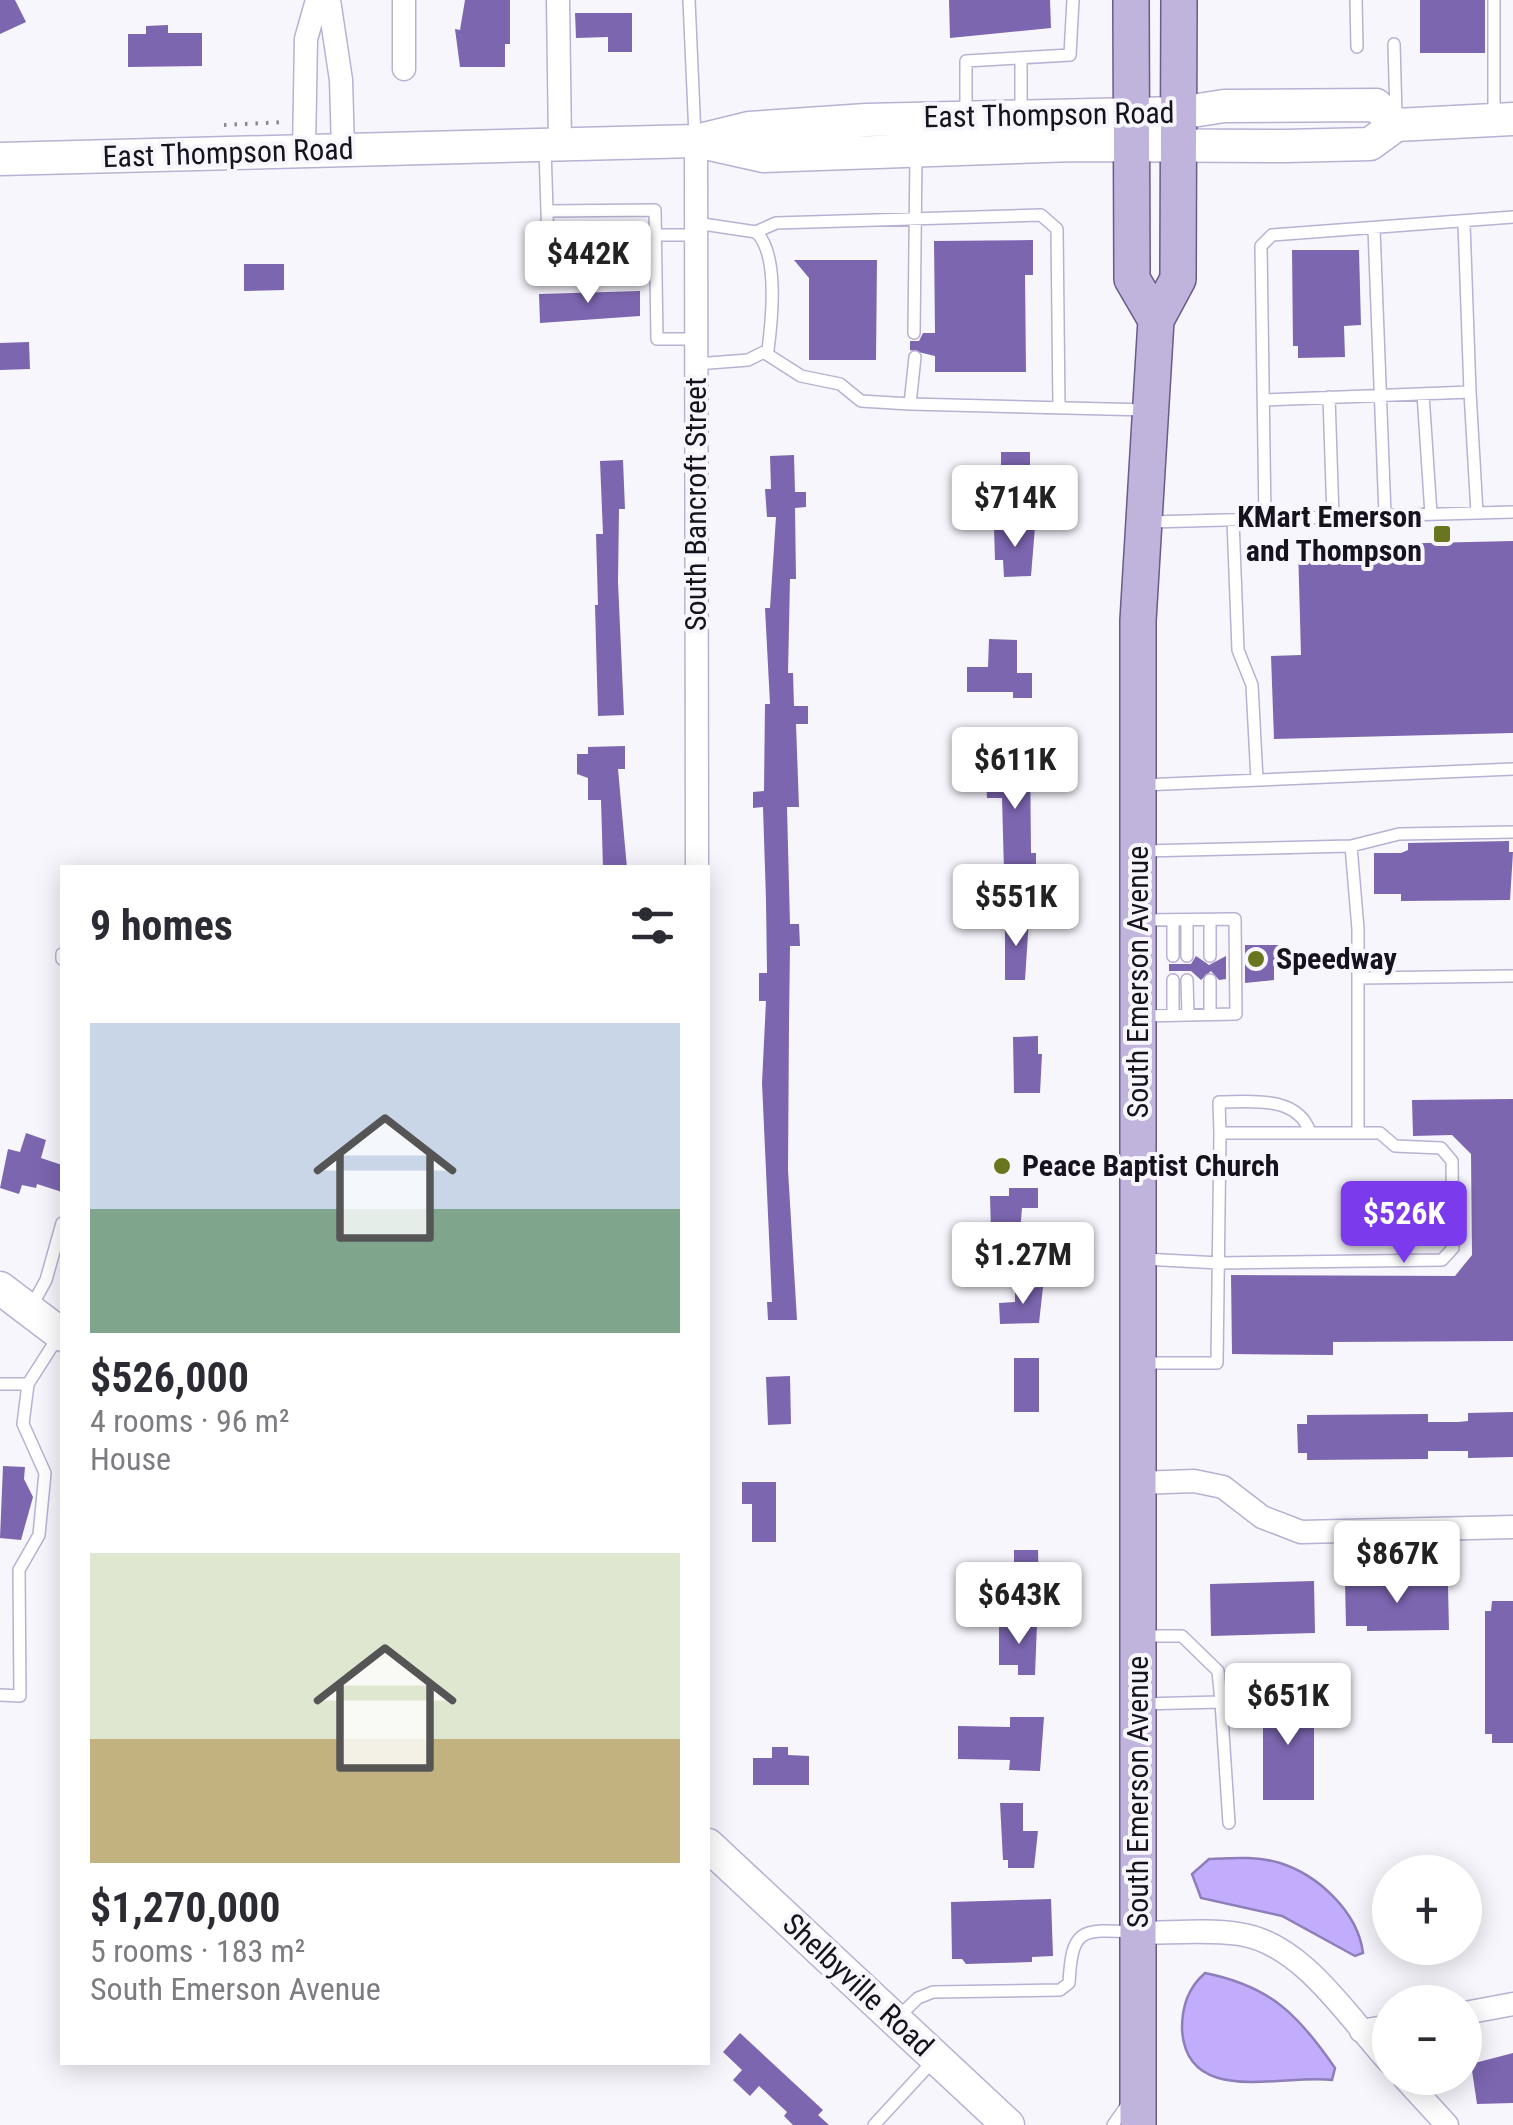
<!DOCTYPE html>
<html lang="en">
<head>
<meta charset="utf-8">
<style>
	:root { --surface:#fff; --page:#f7f7f7; --text:#2b2b33; --muted:#7c7c81; --accent:#7c3aed }
	body { margin:0; font-family:"Roboto Condensed",sans-serif; background:var(--page); color:var(--text); height:100vh; display:flex; flex-direction:column; font-size:38px; white-space:nowrap }
	* { box-sizing:border-box; margin:0 }
	p { font-size:32px; color:var(--muted) }
	.icon { flex:none; width:55px; height:55px; fill:none; stroke:currentColor; stroke-width:2; stroke-linecap:round; stroke-linejoin:round }
	.map { position:relative; flex:1; overflow:hidden }
	.side { position:absolute; left:60px; top:865px; width:650px; height:1200px; display:flex; flex-direction:column; background:var(--surface); border-radius:0px; box-shadow:0 5px 25px #0003 }
	.side>* { flex:none }
	.buttons { position:absolute; left:1372px; top:1855px; display:grid; gap:20px }
	.buttons a { display:grid; place-items:center; width:110px; height:110px; border-radius:50%; background:var(--surface); box-shadow:0 5px 25px #0003; font-size:50px }
	.price { position:absolute; translate:-50% -85px; padding:0 22px; border-radius:10px; background:#fff; color:#222; font-size:32px; line-height:65px; filter:drop-shadow(0 2px 5px #0008) }
	.price::after { content:''; position:absolute; left:50%; top:60px; width:30px; height:22px; margin-left:-15px; background:inherit; clip-path:polygon(0 0,100% 0,50% 100%) }
	.price.on { background:var(--accent); color:#fff }
	ul { padding:0; list-style:none }
	li { display:grid; align-content:center; gap:20px; height:530px; padding:0 30px }
	li span { display:grid; place-items:center; height:310px; border-radius:0px; color:#555 }
	li>.icon { margin-inline-start:auto }
	span .icon { width:180px; height:180px; fill:#fffc; stroke-width:1 }
	li b { font-size:42px }
	h2 { display:flex; justify-content:space-between; align-items:center; height:120px; padding:0 30px; font-size:42px }
	.map>svg:first-child { display:block }
	.water { fill:#c2acfc; stroke:#8e7eb9; stroke-width:2.5 }
	.building { fill:#7c66b0 }
	.lines { fill:none; stroke-linecap:round; stroke-linejoin:round }
	.service-casing { stroke:#b9b0d3; stroke-width:14 }
	.minor-casing { stroke:#b9b0d3; stroke-width:25 }
	.secondary-casing { stroke:#b9b0d3; stroke-width:35 }
	.primary-casing { stroke:#695b8c; stroke-width:38 }
	.path { stroke:#8a8790; stroke-width:4; stroke-dasharray:2.5 8; stroke-linecap:butt }
	.service { stroke:#fff; stroke-width:11 }
	.minor { stroke:#fff; stroke-width:22 }
	.secondary { stroke:#fff; stroke-width:32 }
	.primary { stroke:#c0b4dd; stroke-width:35 }
	.poi-dot { fill:#6a751f; stroke:#f8f6fd; stroke-width:4 }
	.labels { text-anchor:middle; stroke-width:8; stroke-linejoin:round; paint-order:stroke }
	.street-label { font-size:30px; fill:#16121e; stroke:#f8f6fd }
	.poi-label { font-size:30px; font-weight:bold; fill:#16121e; stroke:#f8f6fd; text-anchor:start }
</style>
</head>
<body>
<div class="map">
<svg width="1513" height="2125" viewBox="0 0 1513 2125">
	<rect width="100%" height="100%" fill="#f8f6fd"/>
	<!-- water -->
	<path class="water" d="M1209,1859C1232,1858 1258,1856 1280,1863C1318,1875 1358,1912 1363,1953L1355,1956L1282,1916L1201,1898L1192,1874Z
		M1205,1973C1270,1986 1298,2014 1335,2068L1332,2080C1281,2074 1186,2107 1182,2029C1182,2006 1188,1988 1205,1973Z"/>
	<!-- building -->
	<path class="building" d="M0,0H15L26,22L0,34Z
		M465,0H510V44H505V67H460L455,29L460,30Z
		M949,0H1050L1051,28L950,38Z
		M1420,0H1485V53H1420Z
		M575,13H632V52H608V37L576,38Z
		M168,25V33H202V66L128,67V34H146V26Z
		M1033,240V275H1025L1026,372H935V356L910,350V341H919L923,333H935L934,241Z
		M1292,250H1359L1361,325L1344,326L1345,357L1298,358V346H1293Z
		M794,260H877L876,360H809V278Z
		M244,264H284V290L244,291Z
		M640,291V316L540,323L539,294Z
		M29,342L30,369L0,370V343Z
		M1001,452H1030V486H1001Z
		M794,455L795,492H806V507L795,508L796,579H790L788,673H793L794,706H808V724H796L799,807H787L790,924H799L800,946H790L789,1023L788,1170L797,1320H768L767,1302H772L762,1083L766,1001H759V973H767L766,900L763,807L753,808V792L764,791L765,704H770L765,608H770L776,517H767L765,489H771L770,456Z
		M623,460L625,509H619L618,582L624,715L598,716L595,605H598L596,534H603L600,461Z
		M1035,527L1031,576L1004,577L1003,560H995L994,528Z
		M1513,541V733L1274,739L1271,656L1301,655L1298,546Z
		M989,639L1017,640V673H1032V698H1013V692H967V667H988Z
		M625,746V769H618L627,868H603L601,800H588V778L577,774V754H588V747Z
		M1003,753H1030L1031,853H1036V871H1004L1002,798H987L986,781H1003Z
		M1509,841V852H1513L1510,900L1401,901V894H1374V853H1401L1408,850V843Z
		M1005,919H1029L1025,980H1005Z
		M1245,945H1282L1281,965H1274V980L1245,983Z
		M1196,956L1209,965L1226,956V979L1219,980L1211,971L1201,980L1191,971H1169V964H1191Z
		M1038,1036V1054H1042L1040,1093H1014L1013,1037Z
		M1513,1099V1341L1333,1342V1355L1232,1354L1231,1275L1455,1276L1472,1255L1471,1154L1452,1135L1413,1136L1412,1100Z
		M26,1133L46,1140L41,1158L62,1165V1192L37,1184L36,1188L22,1185L19,1194L0,1188L8,1149L20,1152Z
		M1009,1188H1038V1208H1022L1020,1233H991L990,1196H1009Z
		M1043,1287L1039,1323L1000,1324L999,1303L1015,1302V1288Z
		M1014,1358H1039V1412H1014Z
		M790,1376L791,1424L768,1425L766,1377Z
		M1513,1412V1457L1468,1458V1451H1428V1459L1307,1460V1453H1298L1297,1424H1307V1415L1428,1414V1422H1458L1468,1421V1413Z
		M3,1466L25,1467L24,1479L33,1497L21,1540L0,1538Z
		M742,1482H776V1542H752V1504H742Z
		M1014,1550H1038L1039,1588H1014Z
		M1314,1581L1315,1633L1211,1636L1210,1584Z
		M1427,1581V1586H1448L1449,1630L1367,1631V1626H1346L1345,1582Z
		M1492,1601H1513V1743H1492V1734H1485V1611H1491Z
		M999,1624H1037L1035,1675H1018V1665H999Z
		M1263,1696H1314V1800H1263Z
		M1010,1717H1044L1040,1771L1009,1770L1010,1760L958,1759V1726L1010,1727Z
		M772,1747H788V1755L809,1756V1785H753V1758H772Z
		M1000,1803H1023V1831H1038L1034,1868H1008V1860H1003Z
		M1051,1899L1053,1956L1032,1957V1962L966,1964L962,1959H952L951,1902Z
		M740,2033L823,2110L818,2115L829,2125H793L784,2116L787,2112L759,2086L750,2096L733,2080L742,2070L723,2052Z
		M1513,2053V2103L1477,2104L1471,2064Z"/>
	<g class="lines">
		<!-- service casing -->
		<g class="service-casing">
			<path id="service" d="M689,0L695,136
				M1356,0L1357,47
				M1494,0V115
				M1394,44L1396,115
				M1021,59V115
				M966,112V61L1070,55L1073,0
				M545,149L547,211L655,210L657,339H696
				M547,211L548,257L655,255
				M696,223L756,232C779,254 772,319 768,350L748,360L696,364
				M1374,229L1385,515
				M756,232L776,223L1041,215L1057,229L1059,408
				M655,235H696
				M595,240V256
				M618,240V256
				M571,241L572,256
				M914,333L916,154
				M765,353L801,376L840,384L861,401L910,404
				M915,357L910,404L1148,410
				M1470,392L1477,513
				M1423,394L1431,514
				M1329,397L1333,517
				M1264,400L1470,392L1464,223
				M1265,519L1261,246L1272,235L1513,217
				M1233,520L1238,650L1252,685L1257,780
				M1150,522L1513,512
				M1142,785L1513,769
				M1351,846L1399,834L1513,832
				M1142,851L1351,846L1358,929V1133
				M1173,920V956
				M1187,920V956
				M1210,920V956
				M62,954V959
				M1358,978L1513,976
				M1173,980V1015
				M1187,980L1188,1015
				M1210,980V1014
				M1142,1016L1236,1014L1235,919L1142,920
				M1220,1133L1219,1102C1251,1102 1297,1095 1310,1132
				M30,1309L46,1280L62,1223
				M1142,1363H1217L1220,1133H1380L1395,1146L1441,1148L1452,1161L1453,1248L1442,1260L1219,1263L1144,1259
				M0,1384H28
				M0,1695L20,1696L19,1570L39,1535L45,1473L23,1424L28,1384L58,1337
				M1221,1702L1229,1823
				M1140,1704L1221,1702L1218,1671L1182,1636H1142
				M898,2017L918,1998L933,1992L1060,1990L1069,1983C1072,1929 1080,1929 1132,1932
				M874,2125L933,2061
				M1113,2125L1127,2105"/>
		</g>
		<!-- minor casing -->
		<g class="minor-casing">
			<path id="minor" d="M329,0L341,80L343,149
				M404,0V69
				M558,0L560,145
				M696,141L697,868
				M304,150L306,39L317,0
				M1138,1483L1194,1481L1223,1487L1262,1517L1301,1532L1513,1527
				M1138,1933C1171,1933 1207,1929 1239,1934C1303,1943 1349,2019 1390,2063
				M1465,2013L1513,2004
				M1361,2031L1390,2026
				M1404,2078L1447,2125"/>
		</g>
		<!-- secondary casing -->
		<g class="secondary-casing">
			<path id="secondary" d="M705,143L763,156L1075,145L1286,146L1370,144L1396,125L1513,119
				M0,159L696,141L749,128L866,120L1179,113L1224,106L1376,105L1396,125
				M0,1288L62,1335
				M708,1845L1008,2125"/>
		</g>
		<!-- primary casing -->
		<g class="primary-casing">
			<path id="primary" d="M1131,0L1132,279L1156,320
				M1138,2125V621L1156,320L1178,279L1179,0"/>
		</g>
		<!-- path -->
		<path class="path" d="M224,125L284,122"/>
		<!-- service -->
		<use href="#service" class="service"/>
		<!-- minor -->
		<use href="#minor" class="minor"/>
		<!-- secondary -->
		<use href="#secondary" class="secondary"/>
		<!-- primary -->
		<use href="#primary" class="primary"/>
	</g>
	<!-- markers -->
	<g class="poi-dot">
		<rect x="1432" y="524" width="20" height="20" rx="5"/>
		<circle cx="1256" cy="959" r="10"/>
		<circle cx="1002" cy="1166" r="10"/>
	</g>
	<g class="labels">
		<!-- street labels -->
		<g class="street-label">
			<text transform="translate(1049 115) rotate(-1)" y="10">East Thompson Road</text>
			<text transform="translate(228 153) rotate(-2)" y="10">East Thompson Road</text>
			<text transform="translate(696 504) rotate(-90)" y="10">South Bancroft Street</text>
			<text transform="translate(1138 982) rotate(-90)" y="10">South Emerson Avenue</text>
			<text transform="translate(1138 1792) rotate(-90)" y="10">South Emerson Avenue</text>
			<text transform="translate(858 1985) rotate(43)" y="10">Shelbyville Road</text>
		</g>
		<!-- poi labels -->
		<g class="poi-label">
			<text x="1422" y="527" text-anchor="end">KMart Emerson<tspan x="1422" dy="34">and Thompson</tspan></text>
			<text x="1276" y="969">Speedway</text>
			<text x="1022" y="1176">Peace Baptist Church</text>
		</g>
	</g>
</svg>
<div class="buttons">
<a>+</a>
<a>−</a>
</div>
<b class="price" style="left:588px;top:306px">$442K</b>
<b class="price" style="left:1015px;top:550px">$714K</b>
<b class="price" style="left:1015px;top:812px">$611K</b>
<b class="price" style="left:1016px;top:949px">$551K</b>
<b class="price on" style="left:1404px;top:1266px">$526K</b>
<b class="price" style="left:1023px;top:1307px">$1.27M</b>
<b class="price" style="left:1397px;top:1606px">$867K</b>
<b class="price" style="left:1019px;top:1647px">$643K</b>
<b class="price" style="left:1288px;top:1748px">$651K</b>
<section class="side">
<h2>9 homes<svg class="icon" aria-label="filters" viewBox="0 0 24 24"><path d="M4 7h16M4 17h16"/><circle cx="9" cy="7" r="2"/><circle cx="15" cy="17" r="2"/></svg></h2>
<ul>
<li><span style="background:linear-gradient(#c9d6e8 60%,#7fa58c 0)"><svg class="icon" aria-label="home" viewBox="0 0 24 24"><path d="M3 11l9-7 9 7M6 9v11h12V9"/></svg></span><div><b>$526,000</b><p>4 rooms · 96 m²</p><p>House</p></div></li>
<li><span style="background:linear-gradient(#dfe7d0 60%,#c2b280 0)"><svg class="icon" aria-label="home" viewBox="0 0 24 24"><path d="M3 11l9-7 9 7M6 9v11h12V9"/></svg></span><div><b>$1,270,000</b><p>5 rooms · 183 m²</p><p>South Emerson Avenue</p></div></li>
</ul>
</section>
</div>
</body>
</html>
